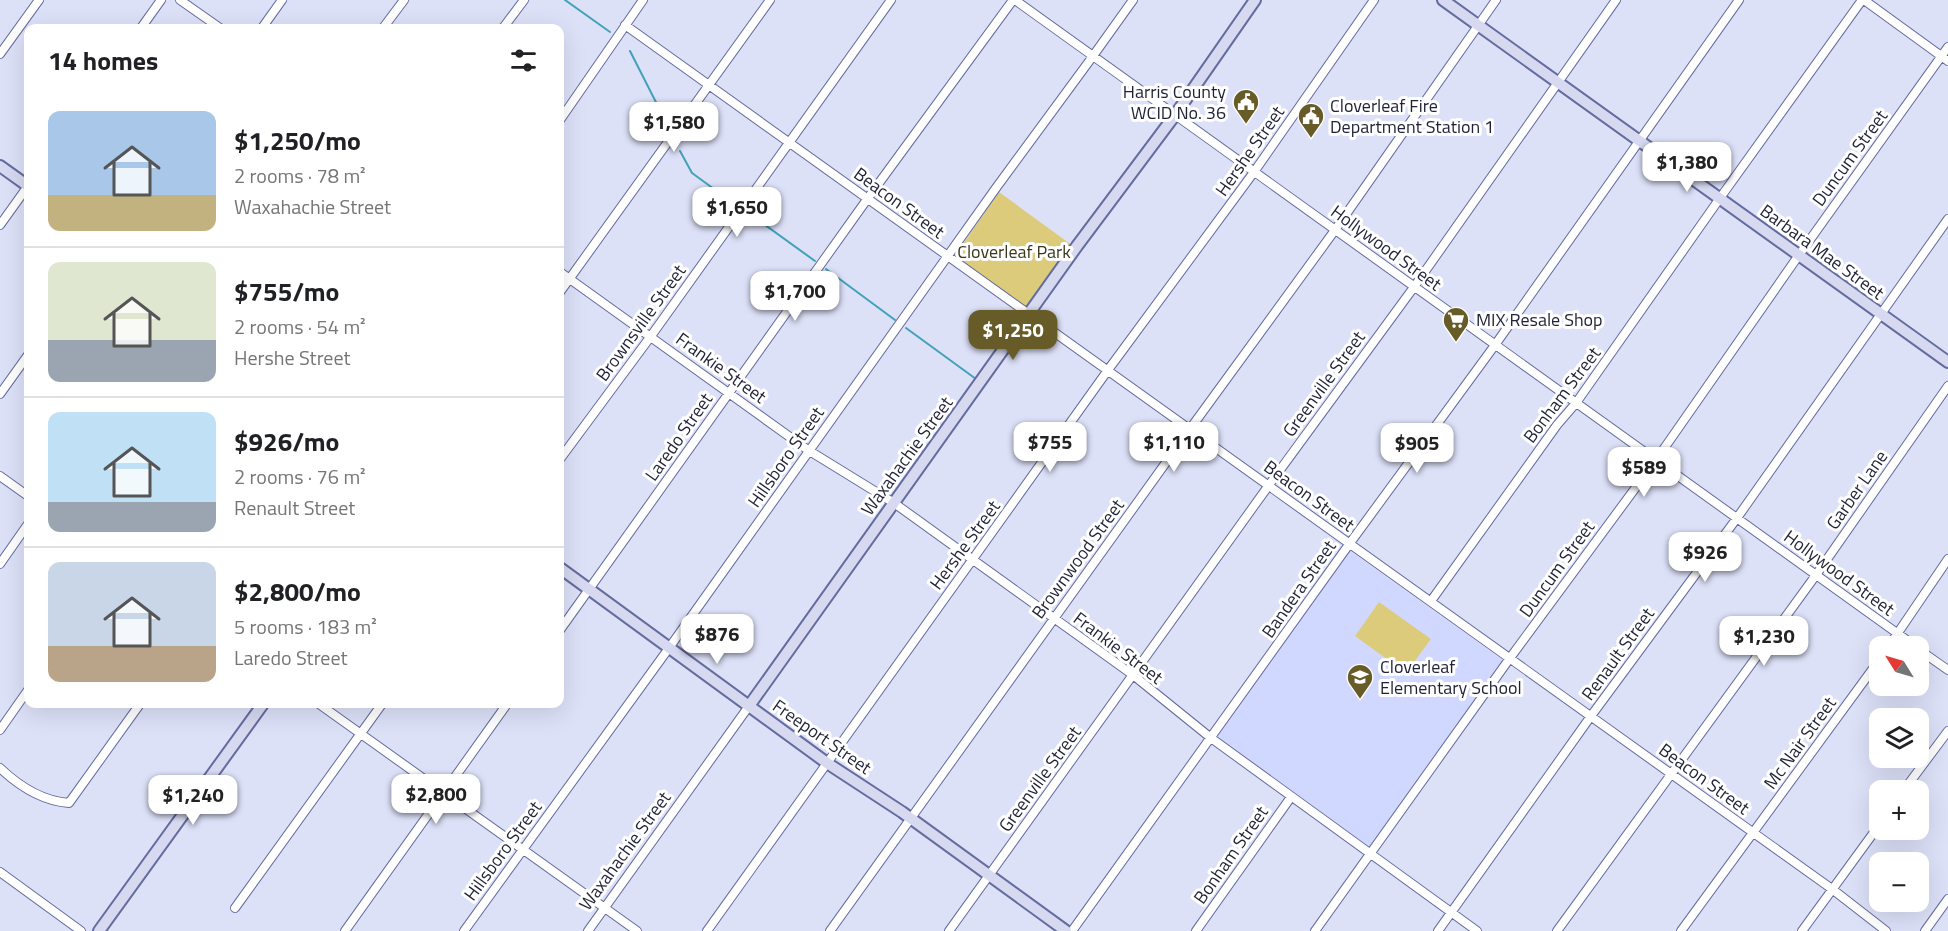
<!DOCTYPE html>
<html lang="en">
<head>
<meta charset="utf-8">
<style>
	:root { --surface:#fff; --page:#f6f6f6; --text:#202124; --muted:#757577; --line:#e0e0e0; --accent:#675b28 }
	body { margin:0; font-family:"Titillium Web",sans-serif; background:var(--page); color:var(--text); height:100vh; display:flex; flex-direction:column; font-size:22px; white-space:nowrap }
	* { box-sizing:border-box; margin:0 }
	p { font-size:20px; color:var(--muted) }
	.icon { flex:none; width:33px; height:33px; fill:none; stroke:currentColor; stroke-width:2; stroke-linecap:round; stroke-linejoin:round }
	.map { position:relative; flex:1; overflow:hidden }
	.drawer { position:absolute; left:24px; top:24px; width:540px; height:684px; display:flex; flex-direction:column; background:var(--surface); border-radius:12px; box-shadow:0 6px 24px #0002 }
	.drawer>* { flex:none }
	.needle { width:39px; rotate:307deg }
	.buttons { position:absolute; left:1869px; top:636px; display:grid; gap:12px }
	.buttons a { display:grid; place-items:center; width:60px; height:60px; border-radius:12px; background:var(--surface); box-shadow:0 6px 24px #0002; font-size:30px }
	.price { position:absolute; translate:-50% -51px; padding:0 14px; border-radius:12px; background:#fff; color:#222; font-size:20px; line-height:39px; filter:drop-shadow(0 2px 3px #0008) }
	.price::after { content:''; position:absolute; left:50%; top:36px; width:18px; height:14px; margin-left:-9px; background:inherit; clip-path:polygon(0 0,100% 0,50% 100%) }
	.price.selected { background:var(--accent); color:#fff }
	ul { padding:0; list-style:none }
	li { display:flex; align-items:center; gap:18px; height:150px; padding:0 24px }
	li+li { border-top:2px solid var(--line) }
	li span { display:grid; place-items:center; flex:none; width:168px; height:120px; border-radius:12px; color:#555 }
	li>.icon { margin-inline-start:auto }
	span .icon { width:72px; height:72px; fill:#fffc; stroke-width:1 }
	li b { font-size:26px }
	h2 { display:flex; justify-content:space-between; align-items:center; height:72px; padding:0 24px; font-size:26px }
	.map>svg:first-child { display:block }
	.built { fill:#d1d8ff }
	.green { fill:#ddcb7c }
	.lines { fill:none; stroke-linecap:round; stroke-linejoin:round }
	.stream { stroke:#40a2ba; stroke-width:2 }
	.street-casing { stroke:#646c9f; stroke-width:10 }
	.secondary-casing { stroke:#646c9f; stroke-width:14 }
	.street { stroke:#fff; stroke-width:8 }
	.secondary { stroke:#d6d9f0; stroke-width:10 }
	.labels { text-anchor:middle; stroke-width:6; stroke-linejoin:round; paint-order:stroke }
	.poi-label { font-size:18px; fill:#1f2237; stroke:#fff; text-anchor:start }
	.street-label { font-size:18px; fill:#1f2237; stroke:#fff }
	.park-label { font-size:18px; fill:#3b361e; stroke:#fff }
</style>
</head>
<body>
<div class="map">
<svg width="1948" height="931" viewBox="0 0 1948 931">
	<rect width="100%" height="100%" fill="#dde1f8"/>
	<!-- built -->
	<path class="built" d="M1350,551L1504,661L1370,850L1216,738Z"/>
	<!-- green -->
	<path class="green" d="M999,192L1073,246L1026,309L956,259V254Z
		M1379,602L1431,639L1406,673L1355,636Z"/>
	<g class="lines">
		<!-- stream -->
		<path class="stream" d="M565,0L610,32
			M630,51L664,118
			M680,151L692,173L736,205
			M747,212L815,261
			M826,269L895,320
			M906,328L976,379"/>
		<!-- street casing -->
		<g class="street-casing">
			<path id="street" d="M180,0L220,28
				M1015,0L1915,646
				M1864,0L1948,61
				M625,25L1832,889L1886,931
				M141,28L161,0
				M262,28L282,0
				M383,28L404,0
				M503,28L524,0
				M0,54L39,0
				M560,120L643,0
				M0,225L28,186
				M560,272L808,450L894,503L1133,675L1211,738L1477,931
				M560,292L770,0
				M0,394L28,355
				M560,459L651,336L891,0
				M0,476L28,496
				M0,564L28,524
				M1431,601L1557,425L1576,403L1720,198L1862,0
				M560,630L868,198L1013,0
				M1889,646L1948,559
				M1918,649L1948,670
				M319,704L637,931
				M0,730L28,690
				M0,768C20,787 42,801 69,803L140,704
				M1904,790L1948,731
				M0,872L81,931
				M235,908L382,704
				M345,931L507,704
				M464,931L669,648L996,188L1093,56L1133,0
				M588,931L749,706
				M707,931L1108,370L1254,172L1374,0
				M830,931L1190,429L1335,230L1496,0
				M949,931L1269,485L1414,287L1616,0
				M1072,931L1350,543L1495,345L1739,0
				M1196,931L1291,797
				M1315,931L1510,658L1656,460L1799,255L1948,47
				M1438,931L1591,716L1737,518L1948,219
				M1557,931L1816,575L1948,386
				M1681,931L1880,659
				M1802,931L1880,824
				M1925,931L1948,899"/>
		</g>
		<!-- secondary casing -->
		<g class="secondary-casing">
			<path id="secondary" d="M1443,0L1948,362
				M0,166L28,186
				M560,568L827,763L902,812L1066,931
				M749,706L1077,246L1175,115L1255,0
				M99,931L263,704"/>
		</g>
		<!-- street -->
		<use href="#street" class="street"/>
		<!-- secondary -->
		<use href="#secondary" class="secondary"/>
	</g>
	<!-- icons -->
	<defs>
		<g id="civic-pin" transform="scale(1.35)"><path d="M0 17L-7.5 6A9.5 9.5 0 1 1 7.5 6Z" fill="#675b28" stroke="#fff"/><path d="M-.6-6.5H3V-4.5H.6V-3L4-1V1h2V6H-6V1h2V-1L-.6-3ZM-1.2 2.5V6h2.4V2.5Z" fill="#fff"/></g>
		<g id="supermarket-pin" transform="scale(1.35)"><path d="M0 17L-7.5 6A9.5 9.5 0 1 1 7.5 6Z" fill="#675b28" stroke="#fff"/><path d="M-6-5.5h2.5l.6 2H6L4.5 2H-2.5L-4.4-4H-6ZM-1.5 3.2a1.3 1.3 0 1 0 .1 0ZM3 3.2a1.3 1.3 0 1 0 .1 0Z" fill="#fff"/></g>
		<g id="school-pin" transform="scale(1.35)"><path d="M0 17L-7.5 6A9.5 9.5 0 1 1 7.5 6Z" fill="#675b28" stroke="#fff"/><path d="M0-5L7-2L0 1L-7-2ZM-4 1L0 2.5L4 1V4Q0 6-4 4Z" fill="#fff"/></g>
	</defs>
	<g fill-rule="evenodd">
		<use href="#civic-pin" x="1246" y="102"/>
		<use href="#civic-pin" x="1311" y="116"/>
		<use href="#supermarket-pin" x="1456" y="320"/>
		<use href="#school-pin" x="1360" y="677"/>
	</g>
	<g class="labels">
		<!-- poi labels -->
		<g class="poi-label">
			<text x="1226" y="98" text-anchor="end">Harris County<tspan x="1226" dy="21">WCID No. 36</tspan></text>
			<text x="1330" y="112">Cloverleaf Fire<tspan x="1330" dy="21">Department Station 1</tspan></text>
			<text x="1476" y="326">MIX Resale Shop</text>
			<text x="1380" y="673">Cloverleaf<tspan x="1380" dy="21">Elementary School</tspan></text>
		</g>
		<!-- street labels -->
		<g class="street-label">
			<text transform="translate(1250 151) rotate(-55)" y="6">Hershe Street</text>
			<text transform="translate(1850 158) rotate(-54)" y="6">Duncum Street</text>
			<text transform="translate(899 203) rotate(36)" y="6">Beacon Street</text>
			<text transform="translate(1386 248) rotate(36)" y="6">Hollywood Street</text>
			<text transform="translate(1822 252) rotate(36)" y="6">Barbara Mae Street</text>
			<text transform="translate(641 323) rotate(-54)" y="6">Brownsville Street</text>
			<text transform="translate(721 368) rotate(36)" y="6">Frankie Street</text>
			<text transform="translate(1324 384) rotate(-54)" y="6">Greenville Street</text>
			<text transform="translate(1562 395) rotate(-53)" y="6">Bonham Street</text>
			<text transform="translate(679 437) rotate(-55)" y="6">Laredo Street</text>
			<text transform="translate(907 456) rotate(-54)" y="6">Waxahachie Street</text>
			<text transform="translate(786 457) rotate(-55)" y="6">Hillsboro Street</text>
			<text transform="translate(1857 490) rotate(-55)" y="6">Garber Lane</text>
			<text transform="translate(1309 496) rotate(36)" y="6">Beacon Street</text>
			<text transform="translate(965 545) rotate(-54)" y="6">Hershe Street</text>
			<text transform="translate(1078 559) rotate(-54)" y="6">Brownwood Street</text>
			<text transform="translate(1557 569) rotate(-54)" y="6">Duncum Street</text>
			<text transform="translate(1839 573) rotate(36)" y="6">Hollywood Street</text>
			<text transform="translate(1299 589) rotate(-55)" y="6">Bandera Street</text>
			<text transform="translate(1118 648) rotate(37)" y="6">Frankie Street</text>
			<text transform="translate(1618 654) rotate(-54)" y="6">Renault Street</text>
			<text transform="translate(822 737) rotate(35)" y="6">Freeport Street</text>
			<text transform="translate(1800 743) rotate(-54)" y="6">Mc Nair Street</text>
			<text transform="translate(1040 779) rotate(-54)" y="6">Greenville Street</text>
			<text transform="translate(1704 779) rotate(36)" y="6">Beacon Street</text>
			<text transform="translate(503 851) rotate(-54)" y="6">Hillsboro Street</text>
			<text transform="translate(625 851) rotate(-54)" y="6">Waxahachie Street</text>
			<text transform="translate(1231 855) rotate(-55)" y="6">Bonham Street</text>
		</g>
		<!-- park labels -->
		<g class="park-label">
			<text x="1014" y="258">Cloverleaf Park</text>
		</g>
	</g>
</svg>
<div class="buttons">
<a><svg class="needle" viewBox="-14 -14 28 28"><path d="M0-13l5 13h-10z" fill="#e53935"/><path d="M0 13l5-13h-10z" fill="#757577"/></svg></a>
<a><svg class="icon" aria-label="layers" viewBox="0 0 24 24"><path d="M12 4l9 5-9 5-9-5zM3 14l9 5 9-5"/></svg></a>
<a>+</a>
<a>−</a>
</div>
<b class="price" style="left:674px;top:153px">$1,580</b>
<b class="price" style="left:1687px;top:193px">$1,380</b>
<b class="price" style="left:737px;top:238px">$1,650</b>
<b class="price" style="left:795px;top:322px">$1,700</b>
<b class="price selected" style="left:1013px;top:361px">$1,250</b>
<b class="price" style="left:1050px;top:473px">$755</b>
<b class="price" style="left:1174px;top:473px">$1,110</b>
<b class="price" style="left:1417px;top:474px">$905</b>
<b class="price" style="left:1644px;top:498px">$589</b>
<b class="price" style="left:1705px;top:583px">$926</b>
<b class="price" style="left:717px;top:665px">$876</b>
<b class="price" style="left:1764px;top:667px">$1,230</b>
<b class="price" style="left:436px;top:825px">$2,800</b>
<b class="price" style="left:193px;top:826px">$1,240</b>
<section class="drawer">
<h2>14 homes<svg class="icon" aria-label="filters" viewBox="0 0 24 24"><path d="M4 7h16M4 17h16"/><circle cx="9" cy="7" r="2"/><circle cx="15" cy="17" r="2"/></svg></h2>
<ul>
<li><span style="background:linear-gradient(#a9c7e8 70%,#c2b280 0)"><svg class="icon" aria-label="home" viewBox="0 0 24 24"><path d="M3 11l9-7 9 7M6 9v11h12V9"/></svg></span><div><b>$1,250/mo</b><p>2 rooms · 78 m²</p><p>Waxahachie Street</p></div></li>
<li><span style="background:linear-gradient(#dfe7d0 65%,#9aa5b1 0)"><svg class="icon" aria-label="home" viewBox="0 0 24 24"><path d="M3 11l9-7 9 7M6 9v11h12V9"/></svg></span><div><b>$755/mo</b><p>2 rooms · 54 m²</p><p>Hershe Street</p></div></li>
<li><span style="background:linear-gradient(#bfe0f5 75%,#9aa5b1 0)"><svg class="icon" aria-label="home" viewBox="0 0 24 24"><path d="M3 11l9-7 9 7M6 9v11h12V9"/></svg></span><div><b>$926/mo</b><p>2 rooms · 76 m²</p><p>Renault Street</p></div></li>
<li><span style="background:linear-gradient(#c9d6e8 70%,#b9a48a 0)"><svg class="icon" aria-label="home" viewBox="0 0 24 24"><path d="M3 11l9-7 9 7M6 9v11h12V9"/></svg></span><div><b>$2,800/mo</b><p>5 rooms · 183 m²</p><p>Laredo Street</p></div></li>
</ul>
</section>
</div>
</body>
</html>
